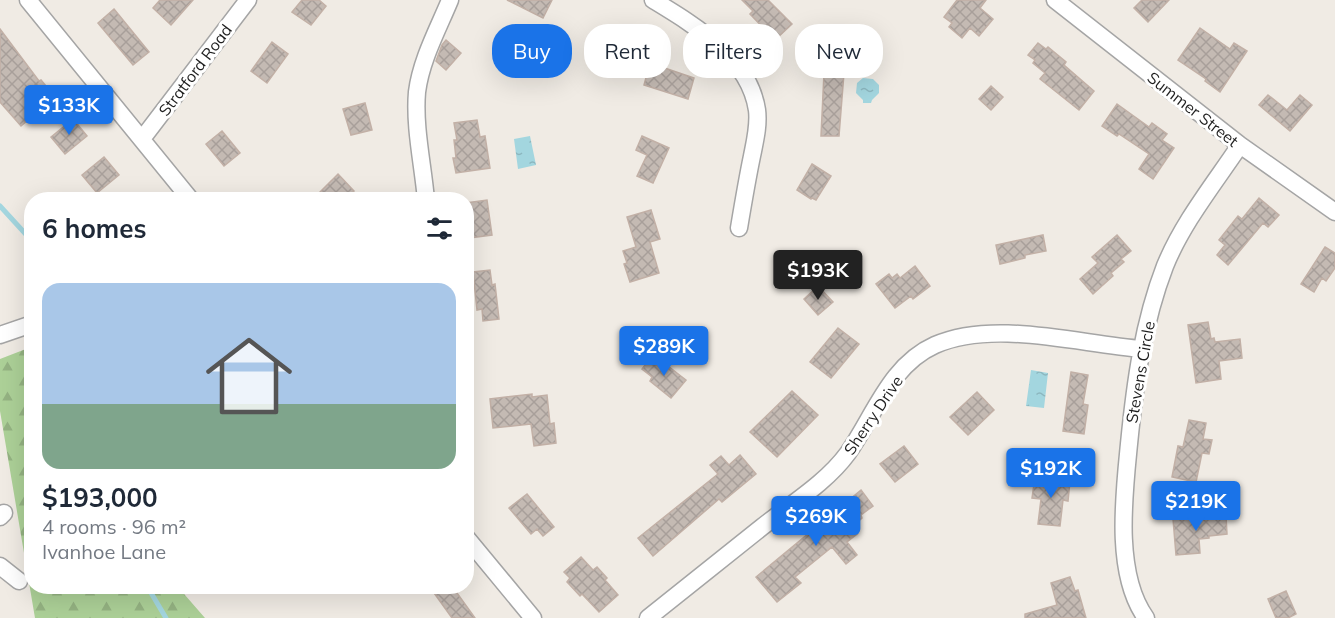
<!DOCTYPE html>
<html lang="en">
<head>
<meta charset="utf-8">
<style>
	:root { --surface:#fff; --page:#f6f6f7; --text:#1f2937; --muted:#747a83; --line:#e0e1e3; --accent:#1a73e8 }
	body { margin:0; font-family:Mulish,sans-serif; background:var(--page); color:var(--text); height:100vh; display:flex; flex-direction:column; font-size:22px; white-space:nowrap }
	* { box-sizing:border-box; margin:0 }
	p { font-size:20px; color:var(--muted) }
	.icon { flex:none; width:33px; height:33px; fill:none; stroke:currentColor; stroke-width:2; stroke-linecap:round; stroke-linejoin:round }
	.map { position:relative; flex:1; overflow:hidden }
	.sheet { position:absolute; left:24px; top:192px; width:450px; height:402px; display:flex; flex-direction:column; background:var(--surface); border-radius:24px; box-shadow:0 6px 24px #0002 }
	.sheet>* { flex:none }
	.guide { position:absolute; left:492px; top:24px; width:570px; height:54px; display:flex; gap:12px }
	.price { position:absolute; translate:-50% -51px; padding:0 14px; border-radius:6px; background:var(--accent); color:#fff; font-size:20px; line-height:39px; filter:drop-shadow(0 2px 3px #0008) }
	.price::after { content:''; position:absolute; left:50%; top:36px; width:18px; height:14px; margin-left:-9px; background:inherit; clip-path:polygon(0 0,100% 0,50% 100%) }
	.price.selected { background:#222; color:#fff }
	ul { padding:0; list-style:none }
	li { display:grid; align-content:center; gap:12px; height:318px; padding:0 18px }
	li+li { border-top:2px solid var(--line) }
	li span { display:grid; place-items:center; height:186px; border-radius:18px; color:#555 }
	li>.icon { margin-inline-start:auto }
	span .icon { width:108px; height:108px; fill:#fffc; stroke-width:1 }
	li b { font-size:26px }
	h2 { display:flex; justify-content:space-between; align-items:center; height:72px; padding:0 18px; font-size:26px }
	.chip { padding:0 21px; border-radius:24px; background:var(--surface); box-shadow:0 6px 24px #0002; font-size:21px; line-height:54px }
	.chip.selected { background:var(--accent); color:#fff }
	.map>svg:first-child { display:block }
	.forest { fill:url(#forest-firs) }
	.water { fill:url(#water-ripples) }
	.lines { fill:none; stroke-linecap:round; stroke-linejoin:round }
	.stream { stroke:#a3d6df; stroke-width:5 }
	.building { fill:url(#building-cross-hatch); stroke:#c2b0a6; stroke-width:1.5 }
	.minor-casing { stroke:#a5a5a5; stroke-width:19 }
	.minor { stroke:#fff; stroke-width:16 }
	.labels { text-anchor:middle; stroke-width:6; stroke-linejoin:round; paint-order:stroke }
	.street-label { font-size:16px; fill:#1e1e1e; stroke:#fff }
</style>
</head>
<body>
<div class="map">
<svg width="1335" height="618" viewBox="0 0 1335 618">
	<defs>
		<pattern id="forest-firs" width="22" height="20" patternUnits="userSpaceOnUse" patternTransform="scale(1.5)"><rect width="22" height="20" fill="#acd097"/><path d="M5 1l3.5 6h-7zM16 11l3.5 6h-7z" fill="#94b282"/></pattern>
		<pattern id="water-ripples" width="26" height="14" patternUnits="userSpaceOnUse" patternTransform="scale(1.5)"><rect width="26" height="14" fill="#a3d6df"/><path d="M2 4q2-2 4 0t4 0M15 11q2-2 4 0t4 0" fill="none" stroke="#8cb7bf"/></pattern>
		<pattern id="building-cross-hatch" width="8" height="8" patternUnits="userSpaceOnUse" patternTransform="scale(1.5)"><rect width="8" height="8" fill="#c4bab3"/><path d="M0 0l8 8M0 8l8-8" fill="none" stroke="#a89f9a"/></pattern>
	</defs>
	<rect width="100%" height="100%" fill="#f0ebe4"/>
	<!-- forest -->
	<path class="forest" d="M31,347L32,586L178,587L205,618H35L0,411V359Z"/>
	<!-- water -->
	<path class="water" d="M863,78L873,79L879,85V93L872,100L871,103H863V100L856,93L857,83Z
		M530,136L536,165L518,169L514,139Z
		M1031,370L1048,373L1044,408L1026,406Z"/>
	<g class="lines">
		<!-- stream -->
		<path class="stream" d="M0,206L32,241
			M147,586L166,618"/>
	</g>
	<!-- building -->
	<path class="building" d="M160,0H193L171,25L153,8Z
		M302,0H319L326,6L311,25L292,12Z
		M507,0H552L543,18Z
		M742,0H768L792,24L775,40L750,14L753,11Z
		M957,0H986L980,8L993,19L979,36L970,28L962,38L949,27L952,23L944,17Z
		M1142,0H1169L1148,22L1134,8Z
		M114,9L149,52L133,65L98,23Z
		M1200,28L1230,49L1234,43L1247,51L1220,92L1205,81L1206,79L1178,60Z
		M0,29L39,81L41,80L55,97L21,126L0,102Z
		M446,40L461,53L446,70L436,61L442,45Z
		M272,42L288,54L267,83L251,71Z
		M1038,43L1046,49L1048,47L1066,62L1064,65L1094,91L1079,110L1040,79L1045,73L1033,63L1035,60L1028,55Z
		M650,63L694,78L688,99L644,85Z
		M824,73H844L839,136H821Z
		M991,86L1003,97L991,110L979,99Z
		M1268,95L1287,110L1300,95L1312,105L1290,131L1259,105Z
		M365,103L372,130L351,135L343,109Z
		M1117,104L1149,127L1152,123L1167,134L1162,140L1174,148L1153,179L1139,169L1149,154L1119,134L1117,136L1102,126Z
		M73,119L87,136L65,154L51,137Z
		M477,120L480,137L485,136L490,168L456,173L453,158H456L454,140H457L454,123Z
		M222,131L240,153L224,166L206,144Z
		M642,136L669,148L653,183L637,176L647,155L636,150Z
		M104,157L119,175L97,193L82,175Z
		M812,164L831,176L816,200L812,198L811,199L797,190Z
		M338,174L354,191L346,200H327L320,192Z
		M1259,198L1279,215L1268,227L1263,223L1228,265L1217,255L1225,245L1219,240L1238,216L1242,219Z
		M487,200L492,235L470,238L466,203Z
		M651,210L660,239L650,242L659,273L630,282L624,264L627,263L623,251L636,247L627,217Z
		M1043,235L1046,251L1025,255V258L1000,264L996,245Z
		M1117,235L1131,251L1121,259L1124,262L1111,273L1113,276L1093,294L1080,279L1098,263L1092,257Z
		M1325,247L1335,253V268L1326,281L1322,278L1314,292L1301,284Z
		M915,266L930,286L913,299L911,296L895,308L876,284L889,274L892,278L897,274L900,278Z
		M490,270L492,285L495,284L499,319L483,321L482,309L477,310L473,272Z
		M818,286L833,302L818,315L804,299Z
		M1208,322L1211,339L1214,338L1215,342L1240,339L1242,358L1219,361L1221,379L1196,383L1188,325Z
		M838,328L859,344L831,378L810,362Z
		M651,357L662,365L664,363L686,380L671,398L650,381L652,377L642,369Z
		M1071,372L1088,375L1083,404L1088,405L1084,434L1063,431Z
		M792,391L818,415L777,457L750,432Z
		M977,392L994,410L968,435L950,417Z
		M532,394V397L547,395L550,424L554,423L556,443L534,446L531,424L493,428L490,399Z
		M1189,420L1206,423L1203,439L1212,440L1209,454L1202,453L1196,482L1172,477L1178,446L1183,447Z
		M904,446L918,464L895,482L880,464Z
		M740,455L756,474L722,502L719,499L653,556L638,538L718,474L710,465L721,456L729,465Z
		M1035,477L1070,481L1068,501L1063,500L1060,526L1038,524L1041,499L1032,498Z
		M861,490L873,506L861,515L862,518L852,527L857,534L847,542L857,555L846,564L832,547L795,577L801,583L777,602L756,577Z
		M527,494L554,527L543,536L537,529L531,534L509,508Z
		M1226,516L1227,534L1209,536V538L1199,539L1200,553L1176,555L1173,519Z
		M581,557L593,570L597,567L607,578L605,580L618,595L599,612L582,594L580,596L567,582L570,578L564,572Z
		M1070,577L1075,591L1078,590L1086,618H1025V614L1057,605L1051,583Z
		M429,586H452L475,618H452Z
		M1286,591L1296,614L1288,618H1276L1268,599Z"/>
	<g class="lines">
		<!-- minor casing -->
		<g class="minor-casing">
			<path id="minor" d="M28,0L191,200
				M653,0C694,25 749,57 757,110C759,125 755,141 752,156C747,180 743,204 739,228
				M1055,0L1240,145L1335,212
				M142,139L248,0
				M426,200C423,165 414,127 417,92C421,60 438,29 450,0
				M0,335L32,324
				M0,517L4,513
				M466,537L533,618
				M0,566L19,581
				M648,618C686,588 724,557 762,527C791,504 826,483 848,453C874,416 890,365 935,345C994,319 1078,344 1142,349
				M1146,618C1114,574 1124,495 1129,444C1135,383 1143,323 1165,266C1183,222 1214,184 1240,145"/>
		</g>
		<!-- minor -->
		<use href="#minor" class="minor"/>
	</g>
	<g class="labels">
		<!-- street labels -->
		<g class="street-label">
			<text transform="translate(195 70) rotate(-53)" y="6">Stratford Road</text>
			<text transform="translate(1193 109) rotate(38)" y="6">Summer Street</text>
			<text transform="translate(1140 372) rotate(-80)" y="6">Stevens Circle</text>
			<text transform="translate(873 415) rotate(-56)" y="6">Sherry Drive</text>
		</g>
	</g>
</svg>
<b class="price" style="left:69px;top:136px">$133K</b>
<b class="price selected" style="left:818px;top:301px">$193K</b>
<b class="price" style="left:664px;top:377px">$289K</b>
<b class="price" style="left:1051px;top:499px">$192K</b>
<b class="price" style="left:1196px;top:532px">$219K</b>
<b class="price" style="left:816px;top:547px">$269K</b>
<div class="guide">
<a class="chip selected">Buy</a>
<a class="chip">Rent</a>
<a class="chip">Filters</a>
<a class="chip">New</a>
</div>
<section class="sheet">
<h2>6 homes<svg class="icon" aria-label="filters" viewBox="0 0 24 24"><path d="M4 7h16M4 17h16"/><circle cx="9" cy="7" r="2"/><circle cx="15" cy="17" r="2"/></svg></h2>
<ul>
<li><span style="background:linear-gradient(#a9c7e8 65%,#7fa58c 0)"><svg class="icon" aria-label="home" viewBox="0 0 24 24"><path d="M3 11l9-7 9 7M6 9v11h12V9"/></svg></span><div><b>$193,000</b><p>4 rooms · 96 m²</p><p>Ivanhoe Lane</p></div></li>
</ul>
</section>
</div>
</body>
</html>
